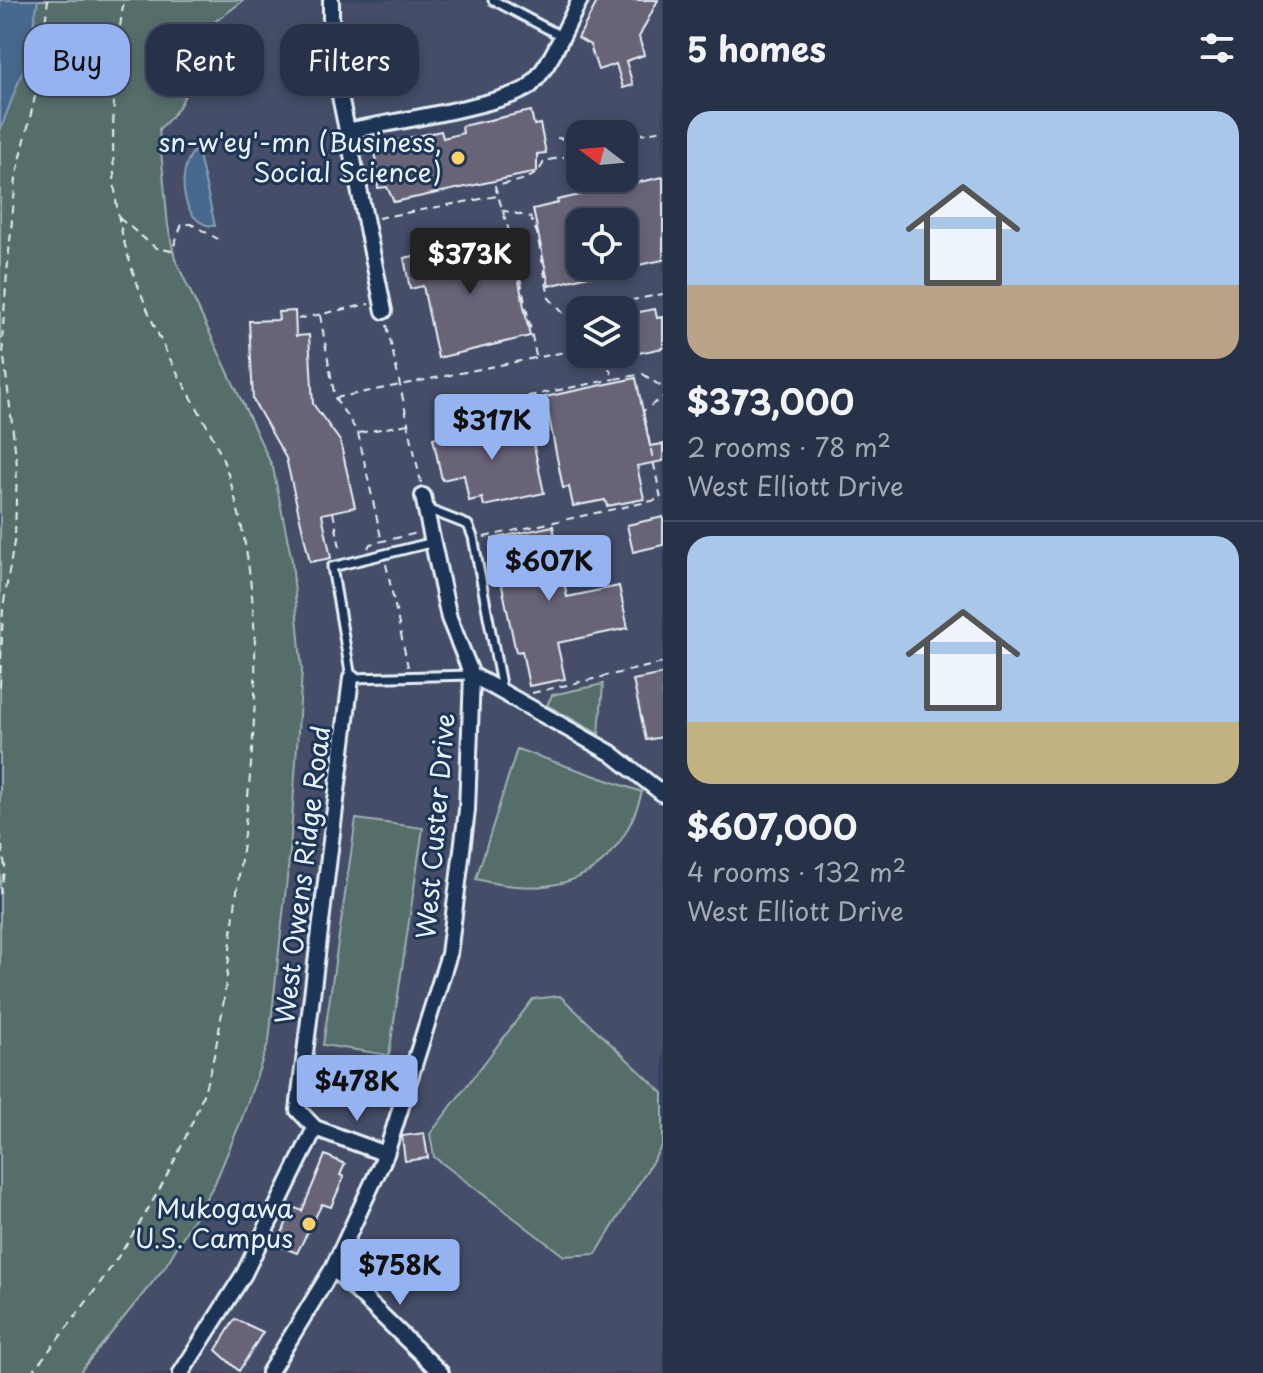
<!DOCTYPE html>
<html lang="en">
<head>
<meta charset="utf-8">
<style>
	:root { --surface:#273249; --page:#333e53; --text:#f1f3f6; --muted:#a4aab4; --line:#434d61; --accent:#95b2f1 }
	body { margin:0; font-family:"Playpen Sans",sans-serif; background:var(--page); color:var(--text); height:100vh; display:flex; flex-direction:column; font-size:30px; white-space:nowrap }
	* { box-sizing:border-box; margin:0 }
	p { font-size:26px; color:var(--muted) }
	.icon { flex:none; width:44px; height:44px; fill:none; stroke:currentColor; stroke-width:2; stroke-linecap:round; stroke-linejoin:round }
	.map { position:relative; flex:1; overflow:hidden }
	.drawer { display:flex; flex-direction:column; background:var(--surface); width:600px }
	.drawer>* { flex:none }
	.guide { position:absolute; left:24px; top:24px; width:518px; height:72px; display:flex; gap:16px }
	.needle { width:52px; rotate:286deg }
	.tools { position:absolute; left:566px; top:120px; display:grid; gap:16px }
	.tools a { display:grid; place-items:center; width:72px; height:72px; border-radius:16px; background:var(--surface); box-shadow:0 4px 12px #0003,0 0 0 2px var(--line); font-size:40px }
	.price { position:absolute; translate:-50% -68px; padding:0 18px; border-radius:8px; background:var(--accent); color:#111; font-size:26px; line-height:52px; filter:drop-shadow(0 2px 4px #0008) }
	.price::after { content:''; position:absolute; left:50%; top:48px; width:24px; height:18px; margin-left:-12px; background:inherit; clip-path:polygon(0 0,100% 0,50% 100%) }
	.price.selected { background:#222; color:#fff }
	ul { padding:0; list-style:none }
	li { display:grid; align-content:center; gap:16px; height:424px; padding:0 24px }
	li+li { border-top:2px solid var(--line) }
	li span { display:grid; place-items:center; height:248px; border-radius:24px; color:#555 }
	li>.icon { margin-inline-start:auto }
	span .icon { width:144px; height:144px; fill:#fffc; stroke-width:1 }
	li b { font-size:34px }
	h2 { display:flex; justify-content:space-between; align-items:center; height:96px; padding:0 24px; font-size:34px }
	.tag { padding:0 28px; border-radius:24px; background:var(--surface); box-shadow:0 4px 12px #0003,0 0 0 2px var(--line); font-size:28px; line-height:72px }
	.tag.selected { background:var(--accent); color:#111 }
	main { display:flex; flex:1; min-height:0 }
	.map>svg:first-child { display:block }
	.built { fill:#444d68; fill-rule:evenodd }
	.green { fill:#556e6b; stroke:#9eb0b2; stroke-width:2 }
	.water { fill:#46688d; stroke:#879fb8; stroke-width:2 }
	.building { fill:#696477; stroke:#e8f1f8; stroke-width:2 }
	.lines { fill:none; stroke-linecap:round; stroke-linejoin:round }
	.service-casing { stroke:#e8f1f8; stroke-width:13 }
	.minor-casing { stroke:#e8f1f8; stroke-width:20 }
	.path { stroke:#e8f1f8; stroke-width:2; stroke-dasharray:8 6; stroke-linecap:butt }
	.service { stroke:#1d3557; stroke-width:7 }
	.minor { stroke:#1d3557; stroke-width:14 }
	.poi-dot { fill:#ffd166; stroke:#1d3557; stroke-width:3 }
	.labels { text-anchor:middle; stroke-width:6; stroke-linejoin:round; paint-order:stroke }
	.poi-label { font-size:26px; fill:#e8f1f8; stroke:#1d3557; text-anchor:end }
	.street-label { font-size:26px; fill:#e8f1f8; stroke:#1d3557 }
</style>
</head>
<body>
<main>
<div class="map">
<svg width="663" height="1373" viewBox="0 0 663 1373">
	<rect width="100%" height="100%" fill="#344361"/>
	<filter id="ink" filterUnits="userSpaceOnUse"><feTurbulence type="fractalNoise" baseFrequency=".0125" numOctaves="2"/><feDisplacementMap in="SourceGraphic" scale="16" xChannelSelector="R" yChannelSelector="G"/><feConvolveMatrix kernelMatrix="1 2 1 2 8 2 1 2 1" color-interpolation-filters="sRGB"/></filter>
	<g filter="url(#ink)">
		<!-- built -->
		<path class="built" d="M244,0H663V1373H39L135,185L188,42ZM580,134H624V178H580ZM580,222H624V266H580ZM580,310H624V354H580Z"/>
		<!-- green -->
		<path class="green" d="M6,0H244L188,42C189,83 192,100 159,129L168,226L175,259L273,468L292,561L302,671L290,851L269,1041L241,1121L215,1183L165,1267L79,1373H0V30Z
			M603,684L599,734L547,705L552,695Z
			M517,749L642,792C618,878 559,901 476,879Z
			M356,819L423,828L389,1055L323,1045Z
			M560,996L663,1093V1144L596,1254L564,1256L434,1157L430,1134L533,999Z"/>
		<!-- water -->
		<path class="water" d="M0,0H38L27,59L0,131Z
			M195,150L198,151L215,226C181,227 175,170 195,150Z"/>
		<!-- building -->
		<path class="building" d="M598,0H658L639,37L644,55L626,61L633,85L623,88L616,64L598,70L590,45L578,38Z
			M531,111L534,125L540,124L546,153L537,154V172L394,202L387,187L378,188L375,145L441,131L443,138L463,133L462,126Z
			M663,177V260L624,268V222H580V266H612V270L549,286L533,209L558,203L557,200Z
			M501,238L504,254L513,252L530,336L438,358L423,286L410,289L404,258Z
			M655,309L657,318L663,317V348L624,356V315Z
			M295,311L296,336L309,335L313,404L340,441L355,507L322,514L331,558L310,562L286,458L253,400L249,321L279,320L278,312Z
			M636,378L650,446L663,444V461L637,466L644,499L607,506L605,500L573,506L569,487L563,488L545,397Z
			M528,418L544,493L484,506L482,498L469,501L464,475L442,480L433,438Z
			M663,517V545L633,552L627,525Z
			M553,526L567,597L619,586L628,628L557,643L565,679L529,686L522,651L516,652L492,539Z
			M663,674V737L646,740L633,680Z
			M424,1133L428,1158L405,1161L402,1136Z
			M325,1155L345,1164L340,1175L344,1177L331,1207L322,1204L297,1253L277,1245L293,1207L302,1211Z
			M235,1319L263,1332L239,1371L216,1350Z"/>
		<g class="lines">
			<!-- service casing -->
			<g class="service-casing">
				<path id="service" d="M493,0L561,36
					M427,509L468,525L473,537L502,690
					M434,542L332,567L351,678L472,675"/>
			</g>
			<!-- minor casing -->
			<g class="minor-casing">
				<path id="minor" d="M331,0V52L384,311
					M347,131C380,124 512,104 531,85C553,62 565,28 580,0
					M423,496L449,618L472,675L611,753L663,794
					M315,1128L386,1154
					M333,1268L441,1373
					M181,1373L244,1274L315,1128L298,1110L351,678
					M269,1373L333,1268L386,1154L449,954L467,810L472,675"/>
			</g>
			<!-- path -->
			<path class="path" d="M624,137L663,130
				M557,138L580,140
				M618,178L625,180
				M501,210L530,217L537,233L549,298L580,331
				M119,218L156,248L172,251L182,224H191L218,239
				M378,218L497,196
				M604,310L617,303L663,294
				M320,315L335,398L358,433L382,542
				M298,319L369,304
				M387,325L421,483
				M603,354L614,379L643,374L663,388
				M536,356L514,247L495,186C513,181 537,182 544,161L574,155L580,158
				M335,398L580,349
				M514,399L614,379
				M359,433L408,424
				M333,512L341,553
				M484,537L661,499L643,411L663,397
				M368,548L370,544L418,533
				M386,564L408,667
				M0,687L3,608L15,536L17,465L2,341L7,273L16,178L37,88L48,0
				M532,693L663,663
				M0,832L5,867L0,893
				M31,1373C97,1292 159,1206 198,1108C222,1047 226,979 234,915C252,771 272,629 232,487C218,435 185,391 162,343C144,303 127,262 119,219C108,163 114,57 124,0"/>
			<!-- service -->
			<use href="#service" class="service"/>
			<!-- minor -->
			<use href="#minor" class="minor"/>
		</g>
	</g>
	<!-- markers -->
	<g class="poi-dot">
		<circle cx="458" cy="158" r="8"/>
		<circle cx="309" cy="1224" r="8"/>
	</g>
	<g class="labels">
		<!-- poi labels -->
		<g class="poi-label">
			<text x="442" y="152">sn-w'ey'-mn (Business,<tspan x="442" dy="30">Social Science)</tspan></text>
			<text x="293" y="1218">Mukogawa<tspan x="293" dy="30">U.S. Campus</tspan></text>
		</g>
		<!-- street labels -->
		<g class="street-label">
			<text transform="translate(436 826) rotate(-85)" y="9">West Custer Drive</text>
			<text transform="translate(303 875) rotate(-83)" y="9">West Owens Ridge Road</text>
		</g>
	</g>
</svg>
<div class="tools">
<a><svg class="needle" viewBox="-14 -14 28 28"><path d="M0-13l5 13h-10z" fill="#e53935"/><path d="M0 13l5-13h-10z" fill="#a4aab4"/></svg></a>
<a><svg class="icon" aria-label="locate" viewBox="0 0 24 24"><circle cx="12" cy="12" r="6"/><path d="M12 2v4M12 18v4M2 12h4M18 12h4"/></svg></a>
<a><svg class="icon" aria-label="layers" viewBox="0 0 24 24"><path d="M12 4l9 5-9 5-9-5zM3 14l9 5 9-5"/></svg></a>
</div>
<b class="price selected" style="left:470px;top:296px">$373K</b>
<b class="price" style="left:492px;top:462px">$317K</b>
<b class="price" style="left:549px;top:603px">$607K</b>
<b class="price" style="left:357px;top:1123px">$478K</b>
<b class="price" style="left:400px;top:1307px">$758K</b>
<div class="guide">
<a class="tag selected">Buy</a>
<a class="tag">Rent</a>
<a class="tag">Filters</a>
</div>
</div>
<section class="drawer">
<h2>5 homes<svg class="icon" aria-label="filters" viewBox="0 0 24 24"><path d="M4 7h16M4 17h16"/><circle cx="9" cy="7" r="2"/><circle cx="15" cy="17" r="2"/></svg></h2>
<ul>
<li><span style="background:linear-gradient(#a9c7e8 70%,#b9a48a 0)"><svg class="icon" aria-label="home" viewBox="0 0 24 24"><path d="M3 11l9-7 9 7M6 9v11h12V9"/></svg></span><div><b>$373,000</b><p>2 rooms · 78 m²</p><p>West Elliott Drive</p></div></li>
<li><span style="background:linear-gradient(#a9c7e8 75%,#c2b280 0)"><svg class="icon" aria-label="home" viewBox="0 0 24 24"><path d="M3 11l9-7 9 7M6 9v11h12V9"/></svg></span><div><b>$607,000</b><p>4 rooms · 132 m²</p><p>West Elliott Drive</p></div></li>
</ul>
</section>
</main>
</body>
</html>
